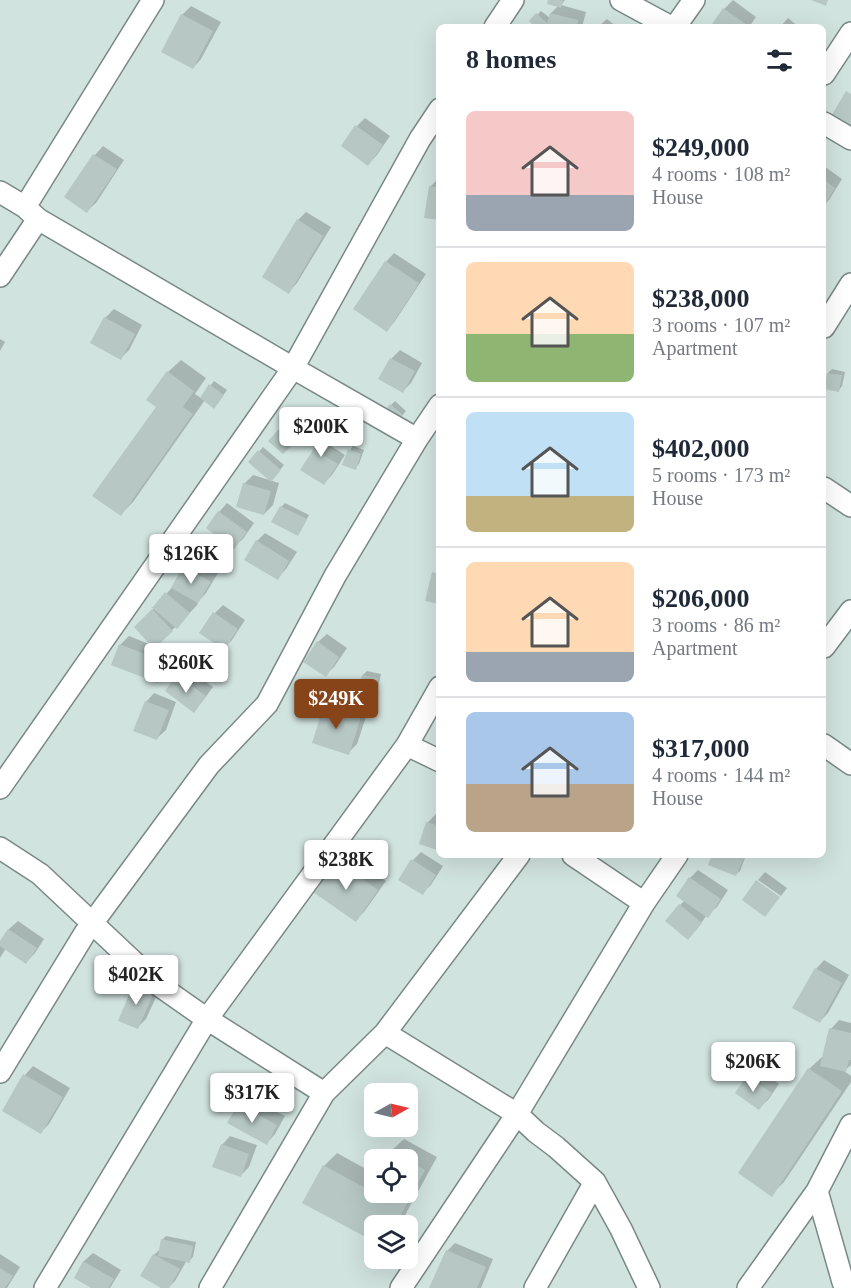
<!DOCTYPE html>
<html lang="en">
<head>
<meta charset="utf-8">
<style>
	:root { --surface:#fff; --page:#f6f6f7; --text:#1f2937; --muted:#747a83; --line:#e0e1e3; --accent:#884419 }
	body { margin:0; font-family:Georgia,serif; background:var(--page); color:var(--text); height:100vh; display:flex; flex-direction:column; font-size:22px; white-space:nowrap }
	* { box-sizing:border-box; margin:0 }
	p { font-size:20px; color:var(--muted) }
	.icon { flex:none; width:33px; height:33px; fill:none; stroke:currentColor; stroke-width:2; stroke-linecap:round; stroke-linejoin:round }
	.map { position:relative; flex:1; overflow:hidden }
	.side { position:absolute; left:436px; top:24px; width:390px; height:834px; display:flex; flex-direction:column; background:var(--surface); border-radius:9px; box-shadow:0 6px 24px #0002 }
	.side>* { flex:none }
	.needle { width:39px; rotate:82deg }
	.controls { position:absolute; left:364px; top:1083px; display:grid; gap:12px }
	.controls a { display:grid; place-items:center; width:54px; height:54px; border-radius:9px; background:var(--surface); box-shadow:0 6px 24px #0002; font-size:30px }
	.price { position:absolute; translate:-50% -51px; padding:0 14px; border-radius:6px; background:#fff; color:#222; font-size:20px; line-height:39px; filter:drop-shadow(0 2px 3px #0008) }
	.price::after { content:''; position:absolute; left:50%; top:36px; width:18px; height:14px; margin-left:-9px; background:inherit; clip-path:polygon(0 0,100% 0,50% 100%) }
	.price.current { background:var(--accent); color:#fff }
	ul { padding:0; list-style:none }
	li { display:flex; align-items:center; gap:18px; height:150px; padding:0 30px }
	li+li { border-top:2px solid var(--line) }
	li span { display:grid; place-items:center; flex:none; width:168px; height:120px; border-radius:9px; color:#555 }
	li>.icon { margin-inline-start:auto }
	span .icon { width:72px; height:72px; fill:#fffc; stroke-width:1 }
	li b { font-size:26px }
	h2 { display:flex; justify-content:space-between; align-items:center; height:72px; padding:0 30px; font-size:26px }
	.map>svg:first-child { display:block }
	.shadow { fill:#0003 }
	.building { fill:#b6c7c4 }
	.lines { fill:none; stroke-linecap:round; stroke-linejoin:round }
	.street-casing { stroke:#798986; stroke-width:24 }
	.street { stroke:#fff; stroke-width:21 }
</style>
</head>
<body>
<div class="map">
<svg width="851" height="1288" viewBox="0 0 851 1288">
	<rect width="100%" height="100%" fill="#d1e3df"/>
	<!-- shadow -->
	<path class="shadow" d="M550,0H565L561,5L586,12L582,27H538L531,21L541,11L550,18L551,13L558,6Z
		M733,0L756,17L749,27H711L724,9Z
		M191,6L221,22L201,59L193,68L163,52L182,15Z
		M788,18L799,27H780Z
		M607,19L617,27H598Z
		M365,118L390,136L377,155L368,164L357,126Z
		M103,146L124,160L96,203L87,211L66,197L95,155Z
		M824,166L842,179L829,200L824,205Z
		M439,178L440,179V219L430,187Z
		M306,212L331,227L297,283L289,292L298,220Z
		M394,253L426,274L395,321L387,330L355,308L386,262Z
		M114,309L142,325L129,350L121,358L105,318Z
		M0,339L5,342L0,351Z
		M400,350L422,363L411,383L403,391L391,359Z
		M181,360L206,378L195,394L201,398L214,381L227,390L218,403L205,400L133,502L121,514L158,407L168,372Z
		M832,369L845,372L842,386L839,390L828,373Z
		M395,401L406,411L395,424L391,405Z
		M340,417L347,421L331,446L345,455L332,475L324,483L302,469L331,425Z
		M283,426L297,438L283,452L270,441Z
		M353,446L364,450L359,464L355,468L350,450Z
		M263,447L284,465L275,476L250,462Z
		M253,475L279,483L273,505L264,514L244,484Z
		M227,503L254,523L243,539L234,547L219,512Z
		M285,503L309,515L301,530L297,534L273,521L281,507Z
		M265,533L297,552L286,569L278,578L257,541Z
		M193,559L218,573L206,593L197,603L198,604L185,618L155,646L174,654L166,673L158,682L120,645L129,636L154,646L136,627L154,608L174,585L185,567Z
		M223,605L245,620L232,640L224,648L215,613Z
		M327,634L347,648L334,667L325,675L318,642Z
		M203,646L217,669L202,679L213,687L202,702L193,711L167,691L178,676L188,666L184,659Z
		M367,671L381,674L376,697L372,701L363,675Z
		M154,693L176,702L166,730L157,738L146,702Z
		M334,697L369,708L357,744L348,753L326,706Z
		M436,814L440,815V850L427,823Z
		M421,852L443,866L431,885L422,893L413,860Z
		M345,853L386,881L364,912L355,920L315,892L336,861Z
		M714,855H746L740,871L736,874Z
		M698,870L728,890L717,907L707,915L696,930L680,905L685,900L690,878Z
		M765,872L787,888L781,896L758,880Z
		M18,921L44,939L35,953L26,962L6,948L0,958V944L9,929Z
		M824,960L849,975L828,1013L819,1022L816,969Z
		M143,976L162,984L146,1019L138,1027L135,984Z
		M839,1020L851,1023V1065L844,1071L851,1076V1082L784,1182L771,1195L809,1069L822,1057L824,1058L831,1029Z
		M33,1066L70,1088L49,1124L41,1132L4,1111L25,1075Z
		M757,1068L779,1084L768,1100L759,1108L737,1093L749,1077Z
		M247,1097L285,1116L275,1134L267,1143L239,1105Z
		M230,1136L257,1145L249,1167L240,1176L222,1145Z
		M404,1139L437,1157L399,1226H375V1241L324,1166L337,1153L375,1174V1192H408V1160H387L391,1151Z
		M166,1236L196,1242L193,1257L189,1261L187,1260L175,1281L168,1288H164L154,1255L161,1248L162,1240Z
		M455,1243L493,1259L481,1288H431L447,1251Z
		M93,1253L121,1270L110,1288H94L76,1278L84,1261Z
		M0,1254L20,1267L7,1288H0Z"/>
	<!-- building -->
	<path class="building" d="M548,0H563L561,8L547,4Z
		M811,0H828L826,6Z
		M723,8L750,27H710Z
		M536,13L547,23L550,13L578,20L576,27H535L529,21Z
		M181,14L213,31L193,69L161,52Z
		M846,91L851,94V131L830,118Z
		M355,125L383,145L368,166L341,146Z
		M93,154L117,169L87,213L64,197Z
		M824,180L835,188L824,206Z
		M429,186L440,188V220L424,218Z
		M297,219L323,236L289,294L262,277Z
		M385,261L419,283L387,332L353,309Z
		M104,317L135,334L121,360L90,343Z
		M390,358L415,371L403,393L378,379Z
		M167,371L194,391L183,407L193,414L121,516L92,496L156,407L146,400Z
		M827,373L842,375L839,392L824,389Z
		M209,384L224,395L214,409L200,398Z
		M390,404L403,415L392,429L379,418Z
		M330,424L340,430L323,455L338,464L324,485L300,470Z
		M279,429L294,443L283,454L268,441Z
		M348,449L361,454L356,470L342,465Z
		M258,450L281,470L271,482L248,462Z
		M243,483L271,491L264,515L236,507Z
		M280,506L307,519L298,536L271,522Z
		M218,511L247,532L234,549L206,528Z
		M256,540L289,561L278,580L244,560Z
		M183,566L211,582L198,603L171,588Z
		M432,572L440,574V604L425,601Z
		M165,592L190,613L177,629L151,607H153Z
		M152,609L173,631L154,649L134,627Z
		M213,612L238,629L224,650L199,633Z
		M317,641L339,657L326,677L303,662Z
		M119,644L166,662L158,683L111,665Z
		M199,649L214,674L197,684L182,659Z
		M177,675L206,696L194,713L165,691Z
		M362,675L378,678L372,703L357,699Z
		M145,701L169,710L157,740L133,731Z
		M324,705L361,717L349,755L312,743Z
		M426,822L440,826V851L419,844Z
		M712,855H737L744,858L736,876L708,865Z
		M411,859L436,875L423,895L398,880Z
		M335,860L378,890L356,922L313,892Z
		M689,877L721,899L708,918L676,896Z
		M756,880L780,897L765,917L742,900Z
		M679,904L702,923L688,940L665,921Z
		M8,929L37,948L26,964L0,946V941Z
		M815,968L842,983L820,1023L792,1008Z
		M134,983L154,992L138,1029L118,1021Z
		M829,1028L851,1033V1060H849L846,1072L820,1066Z
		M808,1068L842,1091L772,1197L738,1173Z
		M23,1074L63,1097L41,1134L2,1111Z
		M747,1076L772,1093L759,1110L735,1093Z
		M238,1104L277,1125L267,1145L227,1123Z
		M221,1144L249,1154L241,1177L212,1167Z
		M390,1150L407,1160H385Z
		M408,1160L425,1170L395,1226H375V1242L302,1203L323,1165L369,1190L375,1179V1192H408Z
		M161,1239L193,1246L190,1263L158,1256Z
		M446,1250L486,1267L477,1288H429Z
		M153,1254L180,1269L169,1288H161L140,1276Z
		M83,1261L114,1279L108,1288H91L74,1278Z
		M0,1268L13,1276L5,1288H0Z"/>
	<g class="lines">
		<!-- street casing -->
		<g class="street-casing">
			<path id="street" d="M621,0L671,27
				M495,27L513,0
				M675,27L694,0
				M824,74L851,33
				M824,123L851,139
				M0,192L25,207L38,219L293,368L417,439
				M25,207L153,0
				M0,276L38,219
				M824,327L851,284
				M824,488L851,506
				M824,647L851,611
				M440,687L407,745L440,761
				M824,745L851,764
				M0,788L293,368L420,139L440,109
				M0,848L40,874L157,984L207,1019L324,1093L385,1033
				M519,855L385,1033L517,1114L536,1132L556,1147L595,1182L621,1229L649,1288
				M573,855L644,903
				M0,1072L85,933L209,765L267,704L335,576L417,439L440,405
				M817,1191L851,1125
				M45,1288L207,1019L407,745
				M210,1288L324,1093
				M401,1288L517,1114L644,903L677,855
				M535,1288L595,1182
				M748,1288L817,1191L843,1282L846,1288"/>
		</g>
		<!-- street -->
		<use href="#street" class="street"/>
	</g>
</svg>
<div class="controls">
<a><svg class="needle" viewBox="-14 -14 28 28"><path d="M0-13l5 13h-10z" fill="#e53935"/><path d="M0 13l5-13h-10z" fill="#747a83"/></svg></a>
<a><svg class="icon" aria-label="locate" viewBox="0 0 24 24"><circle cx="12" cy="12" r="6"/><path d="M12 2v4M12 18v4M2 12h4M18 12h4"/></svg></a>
<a><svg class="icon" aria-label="layers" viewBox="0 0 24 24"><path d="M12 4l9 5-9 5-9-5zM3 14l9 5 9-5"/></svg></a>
</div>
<b class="price" style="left:321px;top:458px">$200K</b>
<b class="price" style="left:191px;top:585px">$126K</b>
<b class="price" style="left:186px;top:694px">$260K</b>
<b class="price current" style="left:336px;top:730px">$249K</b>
<b class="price" style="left:346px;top:891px">$238K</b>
<b class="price" style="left:136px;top:1006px">$402K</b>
<b class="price" style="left:753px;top:1093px">$206K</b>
<b class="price" style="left:252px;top:1124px">$317K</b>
<section class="side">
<h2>8 homes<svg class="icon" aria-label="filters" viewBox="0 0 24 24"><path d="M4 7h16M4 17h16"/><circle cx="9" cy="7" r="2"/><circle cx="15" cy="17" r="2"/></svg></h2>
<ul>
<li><span style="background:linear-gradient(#f6c9c9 70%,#9aa5b1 0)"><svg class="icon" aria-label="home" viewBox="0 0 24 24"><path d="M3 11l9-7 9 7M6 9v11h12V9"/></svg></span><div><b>$249,000</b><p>4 rooms · 108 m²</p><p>House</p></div></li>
<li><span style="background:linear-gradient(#ffd9b3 60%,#8fb573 0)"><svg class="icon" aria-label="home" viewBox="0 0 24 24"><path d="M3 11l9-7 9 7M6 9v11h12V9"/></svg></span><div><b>$238,000</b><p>3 rooms · 107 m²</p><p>Apartment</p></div></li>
<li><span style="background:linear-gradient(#bfe0f5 70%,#c2b280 0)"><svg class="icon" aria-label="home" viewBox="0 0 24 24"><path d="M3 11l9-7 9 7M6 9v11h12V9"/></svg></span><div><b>$402,000</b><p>5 rooms · 173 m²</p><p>House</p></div></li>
<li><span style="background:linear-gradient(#ffd9b3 75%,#9aa5b1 0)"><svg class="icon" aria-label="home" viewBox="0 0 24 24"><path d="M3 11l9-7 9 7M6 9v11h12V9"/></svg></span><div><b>$206,000</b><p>3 rooms · 86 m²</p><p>Apartment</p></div></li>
<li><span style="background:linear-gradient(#a9c7e8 60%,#b9a48a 0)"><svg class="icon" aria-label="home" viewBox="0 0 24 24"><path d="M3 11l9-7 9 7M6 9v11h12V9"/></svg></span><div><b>$317,000</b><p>4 rooms · 144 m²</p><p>House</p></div></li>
</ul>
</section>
</div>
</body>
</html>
